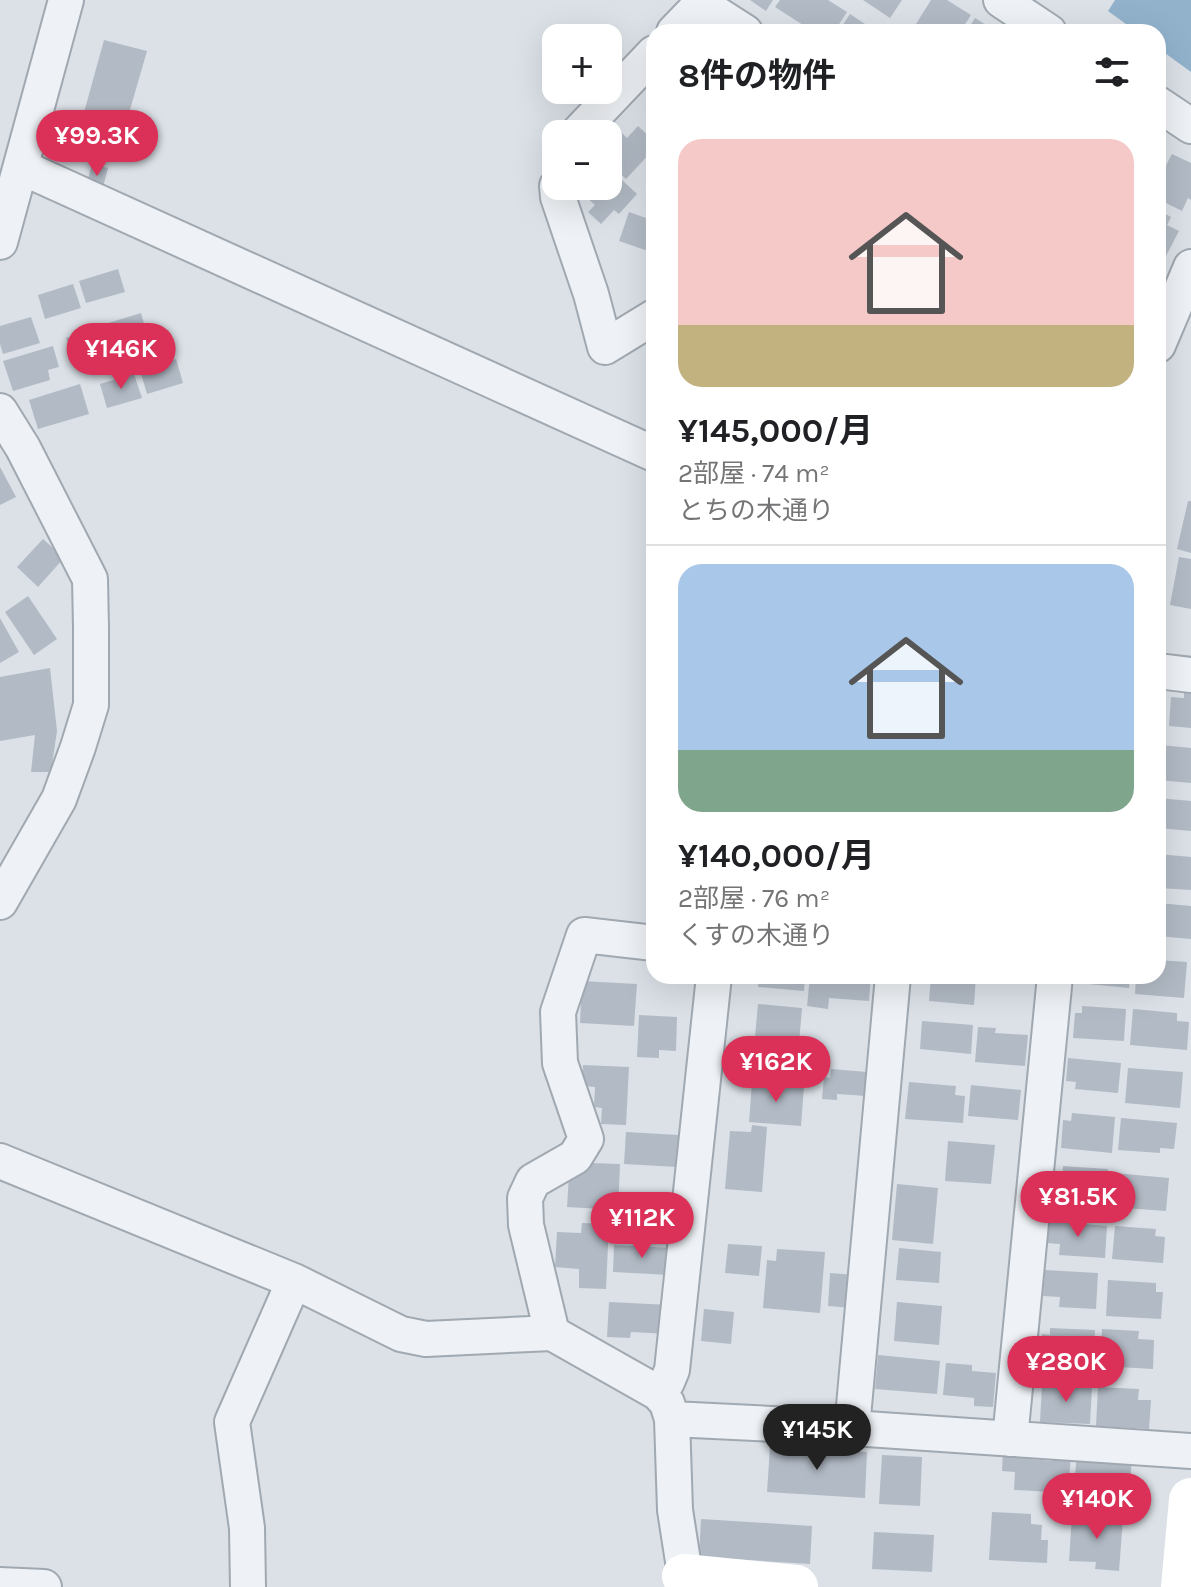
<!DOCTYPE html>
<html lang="ja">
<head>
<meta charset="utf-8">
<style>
	:root { --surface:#fff; --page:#f2f2f2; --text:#202124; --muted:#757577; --line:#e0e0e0; --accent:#db3158 }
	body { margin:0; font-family:Karla,"Noto Sans JP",sans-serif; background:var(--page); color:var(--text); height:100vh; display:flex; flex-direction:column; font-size:30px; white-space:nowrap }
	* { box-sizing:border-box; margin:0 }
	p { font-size:26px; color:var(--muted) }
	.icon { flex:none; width:44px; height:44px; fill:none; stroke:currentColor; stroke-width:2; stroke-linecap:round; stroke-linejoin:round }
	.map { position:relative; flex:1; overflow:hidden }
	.details { position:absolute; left:646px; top:24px; width:520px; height:960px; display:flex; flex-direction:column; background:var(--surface); border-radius:24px; box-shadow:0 8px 32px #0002 }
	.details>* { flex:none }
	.tools { position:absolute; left:542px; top:24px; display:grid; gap:16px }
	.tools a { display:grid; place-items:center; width:80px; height:80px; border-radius:16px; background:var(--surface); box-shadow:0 8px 32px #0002; font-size:40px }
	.price { position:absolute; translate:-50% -68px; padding:0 18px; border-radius:28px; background:var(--accent); color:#fff; font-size:26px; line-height:52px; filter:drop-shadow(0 2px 4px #0008) }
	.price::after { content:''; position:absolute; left:50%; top:48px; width:24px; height:18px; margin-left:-12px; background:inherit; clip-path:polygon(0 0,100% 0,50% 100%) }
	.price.selected { background:#222; color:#fff }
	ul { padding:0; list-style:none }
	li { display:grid; align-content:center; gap:16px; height:424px; padding:0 32px }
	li+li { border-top:2px solid var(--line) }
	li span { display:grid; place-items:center; height:248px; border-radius:24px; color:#555 }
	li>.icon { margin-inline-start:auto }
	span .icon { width:144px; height:144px; fill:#fffc; stroke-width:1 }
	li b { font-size:34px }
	h2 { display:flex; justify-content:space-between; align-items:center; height:96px; padding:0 32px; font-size:34px }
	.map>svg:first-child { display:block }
	.water { fill:#92b2cc }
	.building { fill:#b2bac5 }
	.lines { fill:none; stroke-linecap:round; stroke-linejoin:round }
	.street-casing { stroke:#a0a8b1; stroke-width:38 }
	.street { stroke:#eef1f5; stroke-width:34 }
	.secondary { stroke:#fff; stroke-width:44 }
</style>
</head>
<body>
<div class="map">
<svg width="1191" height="1587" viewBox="0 0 1191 1587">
	<rect width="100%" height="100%" fill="#dbe1e7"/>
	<!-- water -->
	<path class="water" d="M1115,0H1191V72L1158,48V32H1137L1108,11Z"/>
	<!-- building -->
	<path class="building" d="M750,0H773L766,11Z
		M780,0H828L847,12L834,32H814L775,7Z
		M863,0H902L890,18Z
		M931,0H947L971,15L960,32H929L916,24Z
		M850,14L877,32H838Z
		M975,18L997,32H966Z
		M104,40L147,51L125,127L83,116Z
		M72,122L113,132L105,164L64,154Z
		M638,126L654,141V149L626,179L608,162V141L618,129L627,138Z
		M1172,154L1191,163V200L1188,198L1182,211L1158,199V180Z
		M92,164L108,168L102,191L86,187Z
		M608,167L637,194L619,214L614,210L601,224L588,212L595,205L574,186H608Z
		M654,196V253L619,241L629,212L646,218Z
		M1158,210L1171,217L1167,225L1179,231L1166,256L1158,252Z
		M118,269L125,292L86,303L79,281Z
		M73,284L81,308L45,319L38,295Z
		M141,313L147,335L112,346L105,324Z
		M31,317L40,343L3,354L0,344V326Z
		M100,328L106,349L73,359L66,338Z
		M53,346L59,367L48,370L50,380L13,391L3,361Z
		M176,359L183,383L147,394L140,370Z
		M134,374L142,398L107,408L100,384Z
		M80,384L89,414L38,429L29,400Z
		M0,467L16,497L0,505Z
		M1188,501H1191V553L1177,549Z
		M43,539L64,558L38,587L17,567Z
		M1179,557L1191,559V609L1170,605Z
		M1158,576L1166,577L1162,609H1158Z
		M28,596L57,639L34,655L5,612Z
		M0,618L19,652L0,663Z
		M50,668L57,731L51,772H31L35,735L0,741V677Z
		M1184,686L1191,687V728L1169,726L1171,697L1184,698Z
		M1161,745L1191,748V783L1158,780Z
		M1158,798L1191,801V831L1158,828Z
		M1158,854L1191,857V890L1158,888Z
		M1158,903L1191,906V939L1158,936Z
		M1158,960L1187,962L1184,998L1135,994L1136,976H1158Z
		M759,976H805L804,991L758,987Z
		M810,976H871L869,1001L829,998L828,1009L807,1006Z
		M931,976H976L974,1005L929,1001Z
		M1090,976H1130L1129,988L1089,984Z
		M582,981L637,984L634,1026L580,1023Z
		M758,1004L802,1008L799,1044L777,1043V1039L755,1037Z
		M1082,1006L1126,1009L1124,1041L1073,1038L1075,1013H1082Z
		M1133,1009L1177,1013V1021L1189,1022L1187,1050L1130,1045Z
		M639,1015L677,1017L676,1051L659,1050V1058L637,1057Z
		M922,1021L973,1025L971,1054L920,1049Z
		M978,1027L996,1028L995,1033L1028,1035L1025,1066L975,1062Z
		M1068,1058L1121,1063L1118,1093L1075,1089L1076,1082L1066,1081Z
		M583,1065L629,1067L626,1125L601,1124L602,1108L594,1107L595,1087L582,1086Z
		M1128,1068L1183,1072L1180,1108L1125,1103Z
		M831,1069L867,1072L866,1096L837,1094V1100L822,1099L824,1077L830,1078Z
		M909,1082L956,1086L955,1095L965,1096L963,1123L905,1119Z
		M752,1083L804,1087L801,1126L749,1122Z
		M971,1085L1021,1090L1018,1120L968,1116Z
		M1072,1113L1115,1117L1112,1153L1061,1148L1063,1120L1071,1121Z
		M1121,1118L1177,1123L1174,1149L1160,1148V1153L1118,1150Z
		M752,1125L767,1127L762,1192L725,1189L730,1131L751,1132Z
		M626,1132L679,1135L678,1167L624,1164Z
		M948,1141L995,1145L991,1184L945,1181Z
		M591,1163L620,1164L618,1210L567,1207L569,1175H579V1167H591Z
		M1063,1166L1108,1169L1105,1206L1060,1203Z
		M1114,1173L1169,1178L1166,1211L1111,1207Z
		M897,1184L938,1188L933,1244L892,1240Z
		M623,1196L671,1199L669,1229L621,1226Z
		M1049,1221L1107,1226L1105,1258L1059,1255L1060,1244L1047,1243Z
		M582,1223L609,1224L606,1289L579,1288V1269L555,1267L557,1232L581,1233Z
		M1115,1226L1156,1229L1155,1236L1165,1237L1163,1263L1112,1259Z
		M728,1244L762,1246L759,1276L725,1273Z
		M614,1245L671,1248L670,1275L613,1272Z
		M899,1248L941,1252L939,1283L896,1280Z
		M777,1249L825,1252L820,1313L763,1308L767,1260L776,1261Z
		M1045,1270L1098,1273L1096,1309L1059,1307L1060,1297L1043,1296Z
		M830,1273L855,1275L852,1308L828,1306Z
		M1108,1280L1156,1283V1292H1163L1161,1319L1106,1316Z
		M609,1302L670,1305L668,1334L631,1332L630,1338L607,1337Z
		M897,1302L942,1306L939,1345L894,1341Z
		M704,1309L734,1312L731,1344L701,1341Z
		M1050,1328L1095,1330L1093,1365L1041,1362L1042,1334L1050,1335Z
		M1102,1329L1139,1331L1138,1339L1154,1340L1153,1369L1100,1366Z
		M878,1355L940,1361L937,1394L875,1389Z
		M946,1363L972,1365V1371L996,1373L993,1407L974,1406V1398L943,1395Z
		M1042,1385L1092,1387L1090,1424L1040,1422Z
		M1098,1387L1139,1389L1138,1400H1151L1149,1429L1096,1426Z
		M770,1447L867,1452L865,1498L767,1492Z
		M1003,1450L1031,1452L1030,1459L1052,1461V1454L1071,1455L1068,1493L1014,1490L1015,1472L1002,1471Z
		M1077,1451L1132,1454L1130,1488L1104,1487V1478L1075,1477Z
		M882,1455L922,1457L920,1506L879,1504Z
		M992,1512L1031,1514V1524L1042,1525L1041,1540H1048L1047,1563L989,1560Z
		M1072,1515L1123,1518L1119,1571L1095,1569L1096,1562L1069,1561Z
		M701,1519L812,1526L810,1564L699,1557Z
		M874,1532L934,1535L932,1572L872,1569Z"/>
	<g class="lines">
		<!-- street casing -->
		<g class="street-casing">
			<path id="street" d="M1001,0L1049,32
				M674,32L701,4L745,32
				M1158,104L1191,126
				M577,134L654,53
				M21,167L654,454
				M557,186L558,197L591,294L605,347L654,317
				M0,242L66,0
				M1158,345L1191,267
				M0,411L23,448L90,579L91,628V705L78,747L59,799L0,902
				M1158,671L1191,675
				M0,1161L294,1281L401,1334L426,1339L552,1333L658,1393L667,1403L672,1419L675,1510L687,1587
				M552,1333L526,1225L525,1198L533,1181L575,1157L586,1139L560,1063L558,1012L584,935L654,943
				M658,1393L667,1382L672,1370L714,976
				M672,1419L852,1428L1191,1451
				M852,1428L893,976
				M1010,1439L1055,976
				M0,1585L44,1587
				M248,1587L247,1528L232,1422L294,1281"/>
		</g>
		<!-- street -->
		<use href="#street" class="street"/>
		<!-- secondary -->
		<path class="secondary" d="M684,1576L796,1587
			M1183,1587L1191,1500"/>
	</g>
</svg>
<div class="tools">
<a>+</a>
<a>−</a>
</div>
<b class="price" style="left:97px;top:178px">¥99.3K</b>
<b class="price" style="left:121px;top:391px">¥146K</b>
<b class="price" style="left:776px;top:1104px">¥162K</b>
<b class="price" style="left:1078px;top:1239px">¥81.5K</b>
<b class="price" style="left:642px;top:1260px">¥112K</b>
<b class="price" style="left:1066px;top:1404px">¥280K</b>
<b class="price selected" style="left:817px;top:1472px">¥145K</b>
<b class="price" style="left:1097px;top:1541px">¥140K</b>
<section class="details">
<h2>8件の物件<svg class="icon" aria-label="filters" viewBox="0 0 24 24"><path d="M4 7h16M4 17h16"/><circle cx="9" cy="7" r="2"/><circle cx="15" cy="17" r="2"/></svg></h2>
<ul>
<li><span style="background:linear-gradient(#f6c9c9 75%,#c2b280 0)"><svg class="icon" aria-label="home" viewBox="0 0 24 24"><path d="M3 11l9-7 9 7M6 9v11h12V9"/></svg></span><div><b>¥145,000/月</b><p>2部屋 · 74 m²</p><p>とちの木通り</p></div></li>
<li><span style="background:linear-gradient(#a9c7e8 75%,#7fa58c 0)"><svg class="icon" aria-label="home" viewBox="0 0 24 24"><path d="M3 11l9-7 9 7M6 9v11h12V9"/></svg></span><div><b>¥140,000/月</b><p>2部屋 · 76 m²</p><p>くすの木通り</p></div></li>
</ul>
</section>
</div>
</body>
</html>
